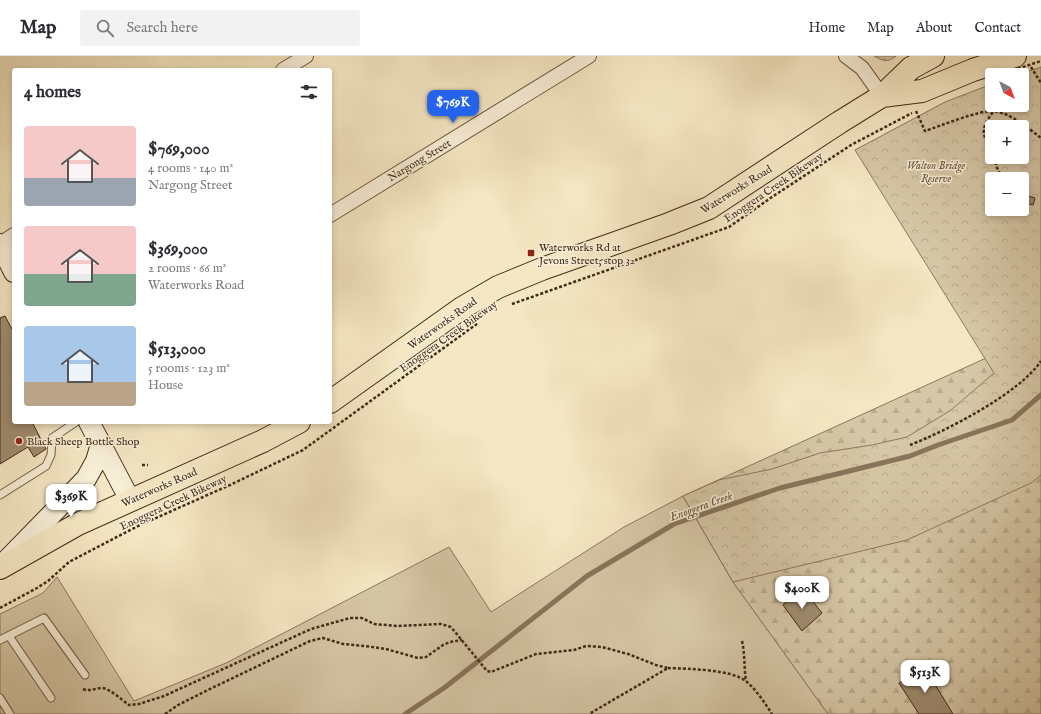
<!DOCTYPE html>
<html lang="en">
<head>
<meta charset="utf-8">
<style>
	:root { --surface:#fff; --page:#f2f2f3; --text:#2b2b33; --muted:#7c7c81; --line:#e1e1e2; --accent:#2563eb }
	body { margin:0; font-family:"IM FELL English",serif; background:var(--page); color:var(--text); height:100vh; display:flex; flex-direction:column; font-size:15px; white-space:nowrap }
	* { box-sizing:border-box; margin:0 }
	p { font-size:13px; color:var(--muted) }
	.icon { flex:none; width:22px; height:22px; fill:none; stroke:currentColor; stroke-width:2; stroke-linecap:round; stroke-linejoin:round }
	.map { position:relative; flex:1; overflow:hidden }
	.details { position:absolute; left:12px; top:12px; width:320px; height:356px; display:flex; flex-direction:column; background:var(--surface); border-radius:4px; box-shadow:0 2px 6px #0003 }
	.details>* { flex:none }
	.needle { width:26px; rotate:139deg }
	.fabs { position:absolute; left:985px; top:12px; display:grid; gap:8px }
	.fabs a { display:grid; place-items:center; width:44px; height:44px; border-radius:4px; background:var(--surface); box-shadow:0 2px 6px #0003; font-size:20px }
	.price { position:absolute; translate:-50% -34px; padding:0 9px; border-radius:8px; background:#fff; color:#222; font-size:13px; line-height:26px; filter:drop-shadow(0 1px 2px #0008) }
	.price::after { content:''; position:absolute; left:50%; top:24px; width:12px; height:9px; margin-left:-6px; background:inherit; clip-path:polygon(0 0,100% 0,50% 100%) }
	.price.on { background:var(--accent); color:#fff }
	ul { padding:0; list-style:none }
	li { display:flex; align-items:center; gap:12px; height:100px; padding:0 12px }
	li span { display:grid; place-items:center; flex:none; width:112px; height:80px; border-radius:4px; color:#555 }
	li>.icon { margin-inline-start:auto }
	span .icon { width:48px; height:48px; fill:#fffc; stroke-width:1 }
	li b { font-size:17px }
	h2 { display:flex; justify-content:space-between; align-items:center; height:48px; padding:0 12px; font-size:17px }
	header { display:flex; align-items:center; gap:24px; box-sizing:border-box; height:56px; padding:0 20px; background:var(--surface); border-bottom:1px solid var(--line) }
	header strong { font-size:19px }
	nav { display:flex; gap:22px; margin-inline-start:auto; font-size:14px }
	.search { width:280px; height:36px; background:var(--page); display:flex; align-items:center; gap:10px; box-sizing:border-box; padding:0 14px; border-radius:4px; color:var(--muted); font-size:15px }
	.map>svg:first-child { display:block }
	.grass { fill:#d6c7a6; stroke:#8c785e }
	.forest { fill:url(#forest-firs); stroke:#8c785e }
	.park { fill:url(#park-crowns); stroke:#8c785e; fill-rule:evenodd }
	.lines { fill:none; stroke-linecap:round; stroke-linejoin:round }
	.stream { stroke:#88755b; stroke-width:5 }
	.building { fill:#9f8c70; stroke:#412a17 }
	.lane-casing { stroke:#6e5942; stroke-width:9 }
	.street-casing { stroke:#6e5942; stroke-width:16 }
	.secondary-casing { stroke:#412a17; stroke-width:22 }
	.primary-casing { stroke:#412a17; stroke-width:24 }
	.path { stroke:#412a17; stroke-width:2.5; stroke-dasharray:3 2; stroke-linecap:butt }
	.lane { stroke:#f8efd8; stroke-width:7 }
	.street { stroke:#f8efd8; stroke-width:14 }
	.secondary { stroke:#f8efd8; stroke-width:20 }
	.primary { stroke:#f5e7c3; stroke-width:22 }
	.path-bridge { stroke:#412a17; stroke-width:2.5; stroke-dasharray:3 2; stroke-linecap:butt }
	.poi-dot { fill:#8f2418; stroke:#f8efd8; stroke-width:1.5 }
	.labels { text-anchor:middle; stroke-width:3; stroke-linejoin:round; paint-order:stroke }
	.street-label { font-size:11px; fill:#412a17; stroke:#f8efd8 }
	.park-label { font-size:11px; font-style:italic; fill:#66513b; stroke:#f8efd8 }
	.poi-label { font-size:11px; fill:#412a17; stroke:#f8efd8; text-anchor:start }
	.water-label { font-size:12px; font-style:italic; fill:#655039; stroke:#f8efd8 }
</style>
</head>
<body>
<header>
<strong>Map</strong>
<div class="search"><svg class="icon" aria-label="search" viewBox="0 0 24 24"><circle cx="10" cy="10" r="6"/><path d="M15 15l6 6"/></svg>Search here</div>
<nav><a>Home</a><a>Map</a><a>About</a><a>Contact</a></nav>
</header>
<div class="map">
<svg width="1041" height="658" viewBox="0 0 1041 658">
	<defs>
		<pattern id="forest-firs" width="22" height="20" patternUnits="userSpaceOnUse"><rect width="22" height="20" fill="#d6c7a6"/><path d="M5 1l3.5 6h-7zM16 11l3.5 6h-7z" fill="#b9ab8e"/></pattern>
		<pattern id="park-crowns" width="20" height="18" patternUnits="userSpaceOnUse"><rect width="20" height="18" fill="#d6c7a6"/><path d="M2 6a3 3 0 1 1 6 0M12 15a3 3 0 1 1 6 0" fill="none" stroke="#b9ab8e"/></pattern>
	</defs>
	<rect width="100%" height="100%" fill="#f5e7c3"/>
	<filter id="stains"><feTurbulence type="fractalNoise" baseFrequency=".005" numOctaves="4"/><feColorMatrix values="0 0 0 0 .2 0 0 0 0 .09 0 0 0 0 .02 0 0 0 .5 -.17"/></filter>
	<radialGradient id="worn" r=".72"><stop offset=".6" stop-color="#630" stop-opacity="0"/><stop offset="1" stop-color="#630" stop-opacity=".3"/></radialGradient>
	<!-- grass -->
	<path class="grass" d="M683,440L733,526L828,658H0V558L43,537L57,521L134,645L226,607L449,491L491,556L624,471Z"/>
	<!-- forest -->
	<path class="forest" d="M874,0H896C888,7 883,5 874,0Z
		M1041,277V658H828L733,526L683,440Z"/>
	<!-- park -->
	<path class="park" d="M1041,11V419L1031,427L907,484L733,526L683,440L719,424L772,413L820,397L872,389L907,381L951,354L994,317L855,94L945,46L992,28V49H1022V19H1017ZM992,71H1022V101H992ZM992,123H1022V153H992Z"/>
	<g class="lines">
		<!-- stream -->
		<path class="stream" d="M405,658L444,632L587,520L674,468L780,432L910,400L938,389L1012,364L1041,339"/>
	</g>
	<!-- building -->
	<path class="building" d="M1028,140L1035,142L1033,149L1025,147Z
		M5,260L14,277V366H32L46,393L34,401L28,391L0,408V262Z
		M803,533L822,557L802,575L783,549Z
		M925,612L953,658H919L899,627Z"/>
	<g class="lines">
		<!-- lane casing -->
		<g class="lane-casing">
			<path id="lane" d="M0,439L46,410L51,399L52,382L76,366
				M9,580L51,642
				M0,584L44,562L85,619
				M0,642L10,658"/>
		</g>
		<!-- street casing -->
		<g class="street-casing">
			<path id="street" d="M846,0L862,12L882,40
				M283,14L306,0
				M330,159L589,0
				M0,188L14,179"/>
		</g>
		<!-- secondary casing -->
		<g class="secondary-casing">
			<path id="secondary" d="M0,188L14,216
				M89,366L130,444
				M7,504L86,423L96,405L101,388"/>
		</g>
		<!-- primary casing -->
		<g class="primary-casing">
			<path id="primary" d="M882,40L922,35L973,14L1015,0
				M330,346L462,252L498,231L542,213L669,168L709,152L840,66L882,40L911,12L933,0
				M0,512L78,468L263,385L299,366"/>
		</g>
		<!-- path -->
		<path class="path" d="M1031,11L1041,27
			M916,55L925,75C940,70 980,54 993,55C1011,57 1028,72 1041,82
			M992,95C981,78 981,72 993,56
			M995,101L996,110L1003,123
			M1022,141L1023,142
			M512,248L729,171L772,141L851,89L912,57
			M910,389C946,375 1020,337 1041,305
			M142,409H148
			M0,552L37,532L48,525L69,506L88,496L138,470L230,429L303,394L478,267
			M742,585C745,598 744,612 746,625
			M668,612C688,613 732,613 747,626C757,635 765,647 772,658
			M83,633C90,636 95,632 102,632C110,633 122,644 129,649L139,648L164,640L311,573L350,562H362L374,568L398,570L441,568L451,571L487,615L491,616L536,598L574,594L586,590L602,591L628,598L656,609L668,612L589,658
			M165,658L178,649L212,632L310,585L323,582L343,588L365,590L386,593L418,602L426,601L443,589L450,586L462,584"/>
		<!-- lane -->
		<use href="#lane" class="lane"/>
		<!-- street -->
		<use href="#street" class="street"/>
		<!-- secondary -->
		<use href="#secondary" class="secondary"/>
		<!-- primary -->
		<use href="#primary" class="primary"/>
		<!-- path-bridge -->
		<path class="path-bridge" d="M999,19L1041,5"/>
	</g>
	<!-- markers -->
	<g class="poi-dot">
		<rect x="527" y="193" width="8" height="8" rx="2"/>
		<circle cx="19" cy="385" r="4"/>
	</g>
	<g class="labels">
		<!-- street labels -->
		<g class="street-label">
			<text transform="translate(419 104) rotate(-31)" y="4">Nargong Street</text>
			<text transform="translate(773 131) rotate(-34)" y="4">Enoggera Creek Bikeway</text>
			<text transform="translate(736 133) rotate(-32)" y="4">Waterworks Road</text>
			<text transform="translate(442 267) rotate(-35)" y="4">Waterworks Road</text>
			<text transform="translate(448 280) rotate(-35)" y="4">Enoggera Creek Bikeway</text>
			<text transform="translate(159 431) rotate(-24)" y="4">Waterworks Road</text>
			<text transform="translate(173 446) rotate(-25)" y="4">Enoggera Creek Bikeway</text>
		</g>
		<!-- park labels -->
		<g class="park-label">
			<text x="936" y="113">Walton Bridge<tspan x="936" dy="13">Reserve</tspan></text>
		</g>
		<!-- poi labels -->
		<g class="poi-label">
			<text x="539" y="195">Waterworks Rd at<tspan x="539" dy="13">Jevons Street, stop 32</tspan></text>
			<text x="27" y="389">Black Sheep Bottle Shop</text>
		</g>
		<!-- water labels -->
		<g class="water-label">
			<text transform="translate(701 450) rotate(-20)" y="4">Enoggera Creek</text>
		</g>
	</g>
	<rect width="100%" height="100%" filter="url(#stains)"/>
	<rect width="100%" height="100%" fill="url(#worn)"/>
</svg>
<div class="fabs">
<a><svg class="needle" viewBox="-14 -14 28 28"><path d="M0-13l5 13h-10z" fill="#e53935"/><path d="M0 13l5-13h-10z" fill="#7c7c81"/></svg></a>
<a>+</a>
<a>−</a>
</div>
<b class="price on" style="left:453px;top:68px">$769K</b>
<b class="price" style="left:71px;top:462px">$369K</b>
<b class="price" style="left:802px;top:554px">$400K</b>
<b class="price" style="left:925px;top:638px">$513K</b>
<section class="details">
<h2>4 homes<svg class="icon" aria-label="filters" viewBox="0 0 24 24"><path d="M4 7h16M4 17h16"/><circle cx="9" cy="7" r="2"/><circle cx="15" cy="17" r="2"/></svg></h2>
<ul>
<li><span style="background:linear-gradient(#f6c9c9 65%,#9aa5b1 0)"><svg class="icon" aria-label="home" viewBox="0 0 24 24"><path d="M3 11l9-7 9 7M6 9v11h12V9"/></svg></span><div><b>$769,000</b><p>4 rooms · 140 m²</p><p>Nargong Street</p></div></li>
<li><span style="background:linear-gradient(#f6c9c9 60%,#7fa58c 0)"><svg class="icon" aria-label="home" viewBox="0 0 24 24"><path d="M3 11l9-7 9 7M6 9v11h12V9"/></svg></span><div><b>$369,000</b><p>2 rooms · 66 m²</p><p>Waterworks Road</p></div></li>
<li><span style="background:linear-gradient(#a9c7e8 70%,#b9a48a 0)"><svg class="icon" aria-label="home" viewBox="0 0 24 24"><path d="M3 11l9-7 9 7M6 9v11h12V9"/></svg></span><div><b>$513,000</b><p>5 rooms · 123 m²</p><p>House</p></div></li>
</ul>
</section>
</div>
</body>
</html>
